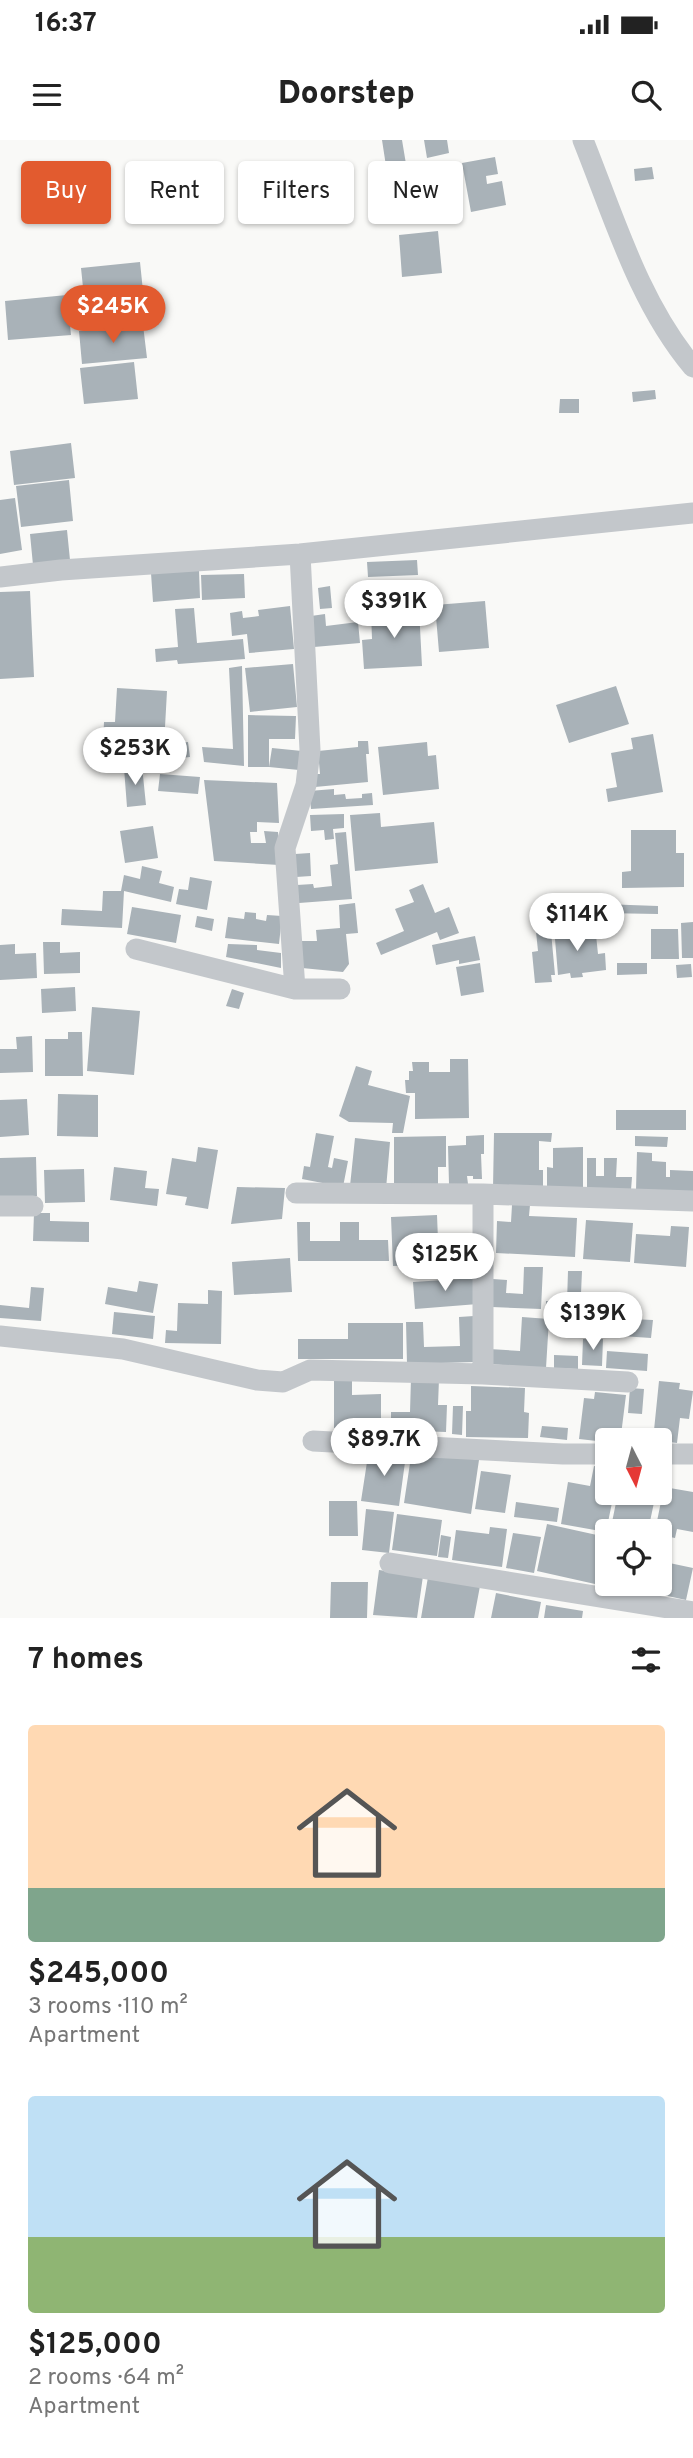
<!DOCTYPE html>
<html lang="en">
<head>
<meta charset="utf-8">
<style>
	:root { --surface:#fff; --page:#f6f6f6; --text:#222; --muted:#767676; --accent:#e25b2f }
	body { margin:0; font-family:Overpass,sans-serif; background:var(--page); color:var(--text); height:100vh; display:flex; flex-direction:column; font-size:26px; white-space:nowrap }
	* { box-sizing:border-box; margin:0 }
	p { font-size:23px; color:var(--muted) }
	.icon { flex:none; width:38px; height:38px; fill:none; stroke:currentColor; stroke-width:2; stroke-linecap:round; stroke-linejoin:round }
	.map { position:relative; height:1478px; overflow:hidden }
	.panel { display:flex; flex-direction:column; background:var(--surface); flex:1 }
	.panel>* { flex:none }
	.banner { position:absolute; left:21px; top:21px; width:651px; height:63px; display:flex; gap:14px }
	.needle { width:46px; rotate:174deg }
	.buttons { position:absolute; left:595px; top:1288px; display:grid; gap:14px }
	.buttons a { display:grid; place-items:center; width:77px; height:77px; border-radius:7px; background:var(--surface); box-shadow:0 2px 5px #0004; font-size:35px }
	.price { position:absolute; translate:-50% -60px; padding:0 16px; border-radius:24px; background:#fff; color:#222; font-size:23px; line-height:46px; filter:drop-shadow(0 2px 4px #0008) }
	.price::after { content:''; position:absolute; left:50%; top:42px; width:21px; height:16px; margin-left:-10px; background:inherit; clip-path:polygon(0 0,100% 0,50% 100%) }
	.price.current { background:var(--accent); color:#fff }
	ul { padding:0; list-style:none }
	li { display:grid; align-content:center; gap:14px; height:371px; padding:0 28px }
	li span { display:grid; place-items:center; height:217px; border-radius:7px; color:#555 }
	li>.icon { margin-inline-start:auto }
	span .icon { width:126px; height:126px; fill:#fffc; stroke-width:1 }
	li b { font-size:30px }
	h2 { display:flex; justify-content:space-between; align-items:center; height:84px; padding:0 28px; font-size:30px }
	.chip { padding:0 24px; border-radius:7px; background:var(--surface); box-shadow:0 2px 5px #0004; font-size:24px; line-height:63px }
	.chip.current { background:var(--accent); color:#fff }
	.status { display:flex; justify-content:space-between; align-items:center; height:49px; padding:0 35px; background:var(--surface); direction:ltr }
	.status svg { height:19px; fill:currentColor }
	header { display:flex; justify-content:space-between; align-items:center; height:91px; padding:0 28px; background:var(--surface); font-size:32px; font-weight:800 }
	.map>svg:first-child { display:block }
	.building { fill:#a9b2b8 }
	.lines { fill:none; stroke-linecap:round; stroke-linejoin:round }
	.minor { stroke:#c3c7cb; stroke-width:21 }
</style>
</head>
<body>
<div class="status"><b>16:37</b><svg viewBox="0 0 49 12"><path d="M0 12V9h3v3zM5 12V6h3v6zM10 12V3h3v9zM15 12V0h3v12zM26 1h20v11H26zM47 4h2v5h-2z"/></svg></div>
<header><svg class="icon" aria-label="menu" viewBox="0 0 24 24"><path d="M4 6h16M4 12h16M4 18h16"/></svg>Doorstep<svg class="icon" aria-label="search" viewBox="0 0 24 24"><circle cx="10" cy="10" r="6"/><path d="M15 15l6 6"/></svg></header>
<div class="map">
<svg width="693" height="1478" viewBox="0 0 693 1478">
	<rect width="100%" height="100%" fill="#f9f9f7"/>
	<!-- building -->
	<path class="building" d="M382,0H402L406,24L386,26Z
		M424,0H447L449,13L427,18Z
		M495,17L498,34L486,36L487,44L502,41L506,65L471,72L462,23Z
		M652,27L654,39L635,41L634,29Z
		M426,31L429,46L388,54L385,39Z
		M438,91L442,133L402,137L399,95Z
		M140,122L143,151L84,157L81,128Z
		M141,153L144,180L81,187L79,159Z
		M67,155L71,195L8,200L5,161Z
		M143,185L147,218L82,224L79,191Z
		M134,222L138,259L84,264L80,228Z
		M655,250L656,259L633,262L632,252Z
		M560,259H579V273H559Z
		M71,303L75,338L14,345L10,311Z
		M69,340L73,381L21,387L16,346Z
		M15,358L22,410L0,414V360Z
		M67,390L70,420L33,425L30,394Z
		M417,420L418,435L368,437L367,422Z
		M199,430L200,458L153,462L151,433Z
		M244,434L245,458L202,460L201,435Z
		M330,446L332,468L320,469L318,448Z
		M30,451L34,537L0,539V452Z
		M485,461L489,508L439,512L435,465Z
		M290,466L294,509L249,513L247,494L232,496L230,473L242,471L243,478L259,476L258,470Z
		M194,468L197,503L243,499L245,519L178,524L177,520L156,522L155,509L178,507L175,469Z
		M419,468L422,526L364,529L362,500L372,499L371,471Z
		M325,474L326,486L358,482L360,503L314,507L311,476Z
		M293,524L297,567L250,572L245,528Z
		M242,526L244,626L204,622L202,607L233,609L229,528Z
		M616,546L629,584L569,603L556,565Z
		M117,548L167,551L164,605L103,602L104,582H115Z
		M248,575L296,576L295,599H269V627H248Z
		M653,594L663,652L608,662L606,649L617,647L611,613L633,609L631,598Z
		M358,601H368L369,614H366L368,642L315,647L314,634H320L318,611L358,607Z
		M188,602L190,617L171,619L169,604Z
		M427,602L428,616L436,615L439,649L383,655L378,607Z
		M272,608L302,611L299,630L269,627Z
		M142,626L146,665L127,667L124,628Z
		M160,634L200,637L198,654L158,651Z
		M204,640L277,643L279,683L257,682V692H250L251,703H266L264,691L278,692L279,725L214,721Z
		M334,649V655L345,654L346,659L362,658V654L372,653L373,665L311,669L309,651Z
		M380,673L381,687L434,682L438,723L355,731L350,675Z
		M344,674V688L333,689L334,699L325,700L324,690L311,691L310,675Z
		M153,686L158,718L125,723L120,691Z
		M631,690H676V713H684V747L622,748V732L631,731Z
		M346,692L352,759L299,763L297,745L313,744L314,748L332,746L330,725L338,724L335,693Z
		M310,713L311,736L296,737L295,714Z
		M142,726L162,731L159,743L174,747L171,762L124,751L122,788L61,785L62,769L102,771L103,751H121L124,735L140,739Z
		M190,737L212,741L207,770L176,764L179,749L188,750Z
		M423,744L435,773L449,767L459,793L440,800L437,792L381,815L376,803L404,791L395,769L414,762L409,750Z
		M355,763L358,793L346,794L349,824L343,832L302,828V801H317L316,790L340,788L339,765Z
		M602,764L658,766V774L602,773Z
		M132,767L181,775L176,803L127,794Z
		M245,772L256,773V779L266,781L267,775L282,776L279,804L225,798L228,777L244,779Z
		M197,776L214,779L212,791L195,787Z
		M550,781L555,835H551L552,842L535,843L532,812L538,811L535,782Z
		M693,782V818H682L681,783Z
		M573,785L570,797L596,795L598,814L605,813L606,830L582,833L583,837L571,838L570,833L558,835L554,787Z
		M651,789H678L679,819H651Z
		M475,796L480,820L459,824V820L436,825L432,805Z
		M43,802H60V813L80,812V833L44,834Z
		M15,804V814L36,813L37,838L0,840V805Z
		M228,804L257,805V810L281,813V828L226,817Z
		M480,823L484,852L461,856L456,827Z
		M617,823H647V834L617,835Z
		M691,824L692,837L677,838L676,825Z
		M75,847L76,871L42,873L41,849Z
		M232,849L244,853L239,869L226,866Z
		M92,867L140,871L134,935L87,931Z
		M68,892H82L83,936H45V899H68Z
		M32,896L33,932L0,933V909H17L16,897Z
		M450,919H468L469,978L415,979V953H406L405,940H409V931H413L412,922H429V932H450Z
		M356,926L372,931L368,945L410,956L403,993H392L393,983L349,982L339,976Z
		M58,954L98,955V997L57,996Z
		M27,959L29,995L0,997V960Z
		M616,970H686V990H616Z
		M316,993L334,996L328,1027L332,1028L334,1018L348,1021L343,1047L302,1039L304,1026L310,1027Z
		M494,993H552L551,1002L539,1001V1030H543V1048H493Z
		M484,995V1014H481L482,1039H473V1036H467L468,1044H449L448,1006L466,1005V996Z
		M446,996V1027H438V1045H394V997Z
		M635,996L668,997L667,1007L635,1006Z
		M355,998L390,1002L386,1049L350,1046Z
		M198,1007L218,1010L208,1069L185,1065L187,1057L166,1054L172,1018L196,1022Z
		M583,1007V1048H547V1027L553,1028V1008Z
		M637,1012L652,1013V1021L666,1022V1037H670V1030L693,1031V1052L636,1050Z
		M36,1017L37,1056L0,1057V1018Z
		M587,1018H596V1036H604V1018H617L616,1037H632L631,1050H587Z
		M114,1027L147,1031L145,1048L159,1049L157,1066L110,1060Z
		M84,1029L85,1062L45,1063L44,1030Z
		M237,1047L285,1048L282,1079L231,1084Z
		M512,1065H530L529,1076L577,1078L575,1117L496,1113L497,1081L511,1082Z
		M34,1073H50V1081L89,1082V1102L33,1101Z
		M437,1075L439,1125L393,1126L391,1077Z
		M586,1080L633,1083L630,1122L583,1119Z
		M297,1082H310V1101H340V1082H359V1100H388L389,1121H298Z
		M671,1086L689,1087L686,1127L634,1123L636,1094L670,1096Z
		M290,1118L292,1152L234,1155L232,1122Z
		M524,1127H543L541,1169L492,1167L493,1139L507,1140L506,1153L523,1154Z
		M568,1131H582L580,1176L546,1175V1161L567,1162Z
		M476,1138L478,1164L415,1169L413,1142Z
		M139,1141L158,1144L153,1173L105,1164L108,1147L137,1152Z
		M31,1147L44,1148L41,1181L0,1178V1165L29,1168Z
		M208,1150L222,1151L221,1204L165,1203L166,1190L177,1191L178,1163L208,1164Z
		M584,1158L600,1159L598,1193L582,1192Z
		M114,1172L155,1176L153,1199L112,1194Z
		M474,1176L475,1222L407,1224L406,1182H423L424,1207L460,1206L459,1177Z
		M522,1177L549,1179L546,1228L488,1224L489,1209L520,1211Z
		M608,1178L653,1180L651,1198L607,1195Z
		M348,1183H403V1219H298V1199H348Z
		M583,1199H603L602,1226L582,1225Z
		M607,1211L648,1214L647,1231L606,1228Z
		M554,1215L578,1216V1229L554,1228Z
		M334,1236H352V1255L381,1254V1288H334Z
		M411,1238L439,1239L438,1265H447L446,1292L391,1290V1272H410Z
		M659,1241L680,1243L679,1249L693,1251L689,1279L680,1278L677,1303L653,1300Z
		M471,1246L525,1248L524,1272L529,1273L528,1298L466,1297V1271H471Z
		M630,1248L644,1249L642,1274L628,1273Z
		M595,1252L626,1255L621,1295L607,1293L606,1302L579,1299L584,1258L594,1259Z
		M453,1266H463L462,1295L452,1294Z
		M542,1286L568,1288L567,1300L540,1297Z
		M369,1309L406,1315L399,1366L361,1361Z
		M412,1310L479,1320L471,1374L404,1363Z
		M594,1326L607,1328V1353H614L606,1392L561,1384L568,1342L590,1346Z
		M481,1331L511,1335L505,1373L475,1369Z
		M664,1347L693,1352V1392L677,1389L675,1398L660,1395V1391H655Z
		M618,1353H656L648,1391H632L611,1387Z
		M329,1361H357L358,1396H329Z
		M516,1362L559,1368L557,1382L514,1377Z
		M366,1369L394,1372L389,1413L362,1410Z
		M397,1374L442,1380L437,1416L392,1410Z
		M547,1384L606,1397L595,1444L537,1431Z
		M490,1387L507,1389L502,1427L452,1420L456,1390L489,1394Z
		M513,1393L541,1397L534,1433L506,1428Z
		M441,1395L451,1397L448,1418L438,1417Z
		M660,1421L693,1428L686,1460L649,1452L651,1444H660Z
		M379,1430L423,1436L417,1478L373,1475Z
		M428,1437L480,1446L474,1478H421Z
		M331,1442H368L367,1478H330Z
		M622,1444H645L644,1451L621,1447Z
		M496,1453L541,1462L538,1478H491Z
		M546,1465L583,1471L582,1478H544Z"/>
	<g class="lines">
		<!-- minor -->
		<path class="minor" d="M583,0C614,77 639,163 693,227
			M0,437L61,430L300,414L693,373
			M136,809L295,849H340
			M295,849L285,708L306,645L310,610L300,414
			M296,1053L483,1054L693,1061
			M0,1066H33
			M0,1196L123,1209L257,1240L283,1242L310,1230L483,1234L628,1242
			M483,1234V1054
			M313,1301L563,1314H607
			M660,1314H693
			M390,1423L693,1472"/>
	</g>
</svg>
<div class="buttons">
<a><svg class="needle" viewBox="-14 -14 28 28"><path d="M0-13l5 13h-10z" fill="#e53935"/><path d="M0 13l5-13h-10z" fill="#767676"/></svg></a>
<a><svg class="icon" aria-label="locate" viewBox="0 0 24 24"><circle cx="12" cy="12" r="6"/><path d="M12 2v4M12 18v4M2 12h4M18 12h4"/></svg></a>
</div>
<b class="price current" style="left:113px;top:205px">$245K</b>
<b class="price" style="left:394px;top:500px">$391K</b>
<b class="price" style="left:135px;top:647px">$253K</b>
<b class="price" style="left:577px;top:813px">$114K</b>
<b class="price" style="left:445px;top:1153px">$125K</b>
<b class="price" style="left:593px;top:1212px">$139K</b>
<b class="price" style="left:384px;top:1338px">$89.7K</b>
<div class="banner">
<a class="chip current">Buy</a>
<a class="chip">Rent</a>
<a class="chip">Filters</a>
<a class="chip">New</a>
</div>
</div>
<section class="panel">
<h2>7 homes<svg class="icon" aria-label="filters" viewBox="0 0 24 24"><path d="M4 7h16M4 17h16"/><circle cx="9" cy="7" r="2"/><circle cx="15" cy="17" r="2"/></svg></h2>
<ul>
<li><span style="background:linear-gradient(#ffd9b3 75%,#7fa58c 0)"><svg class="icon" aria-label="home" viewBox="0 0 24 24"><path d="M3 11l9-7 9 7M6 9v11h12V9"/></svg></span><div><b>$245,000</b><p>3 rooms · 110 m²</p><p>Apartment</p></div></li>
<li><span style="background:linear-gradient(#bfe0f5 65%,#8fb573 0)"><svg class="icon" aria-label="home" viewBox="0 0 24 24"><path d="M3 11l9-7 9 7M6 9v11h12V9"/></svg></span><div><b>$125,000</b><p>2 rooms · 64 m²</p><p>Apartment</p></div></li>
</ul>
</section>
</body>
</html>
